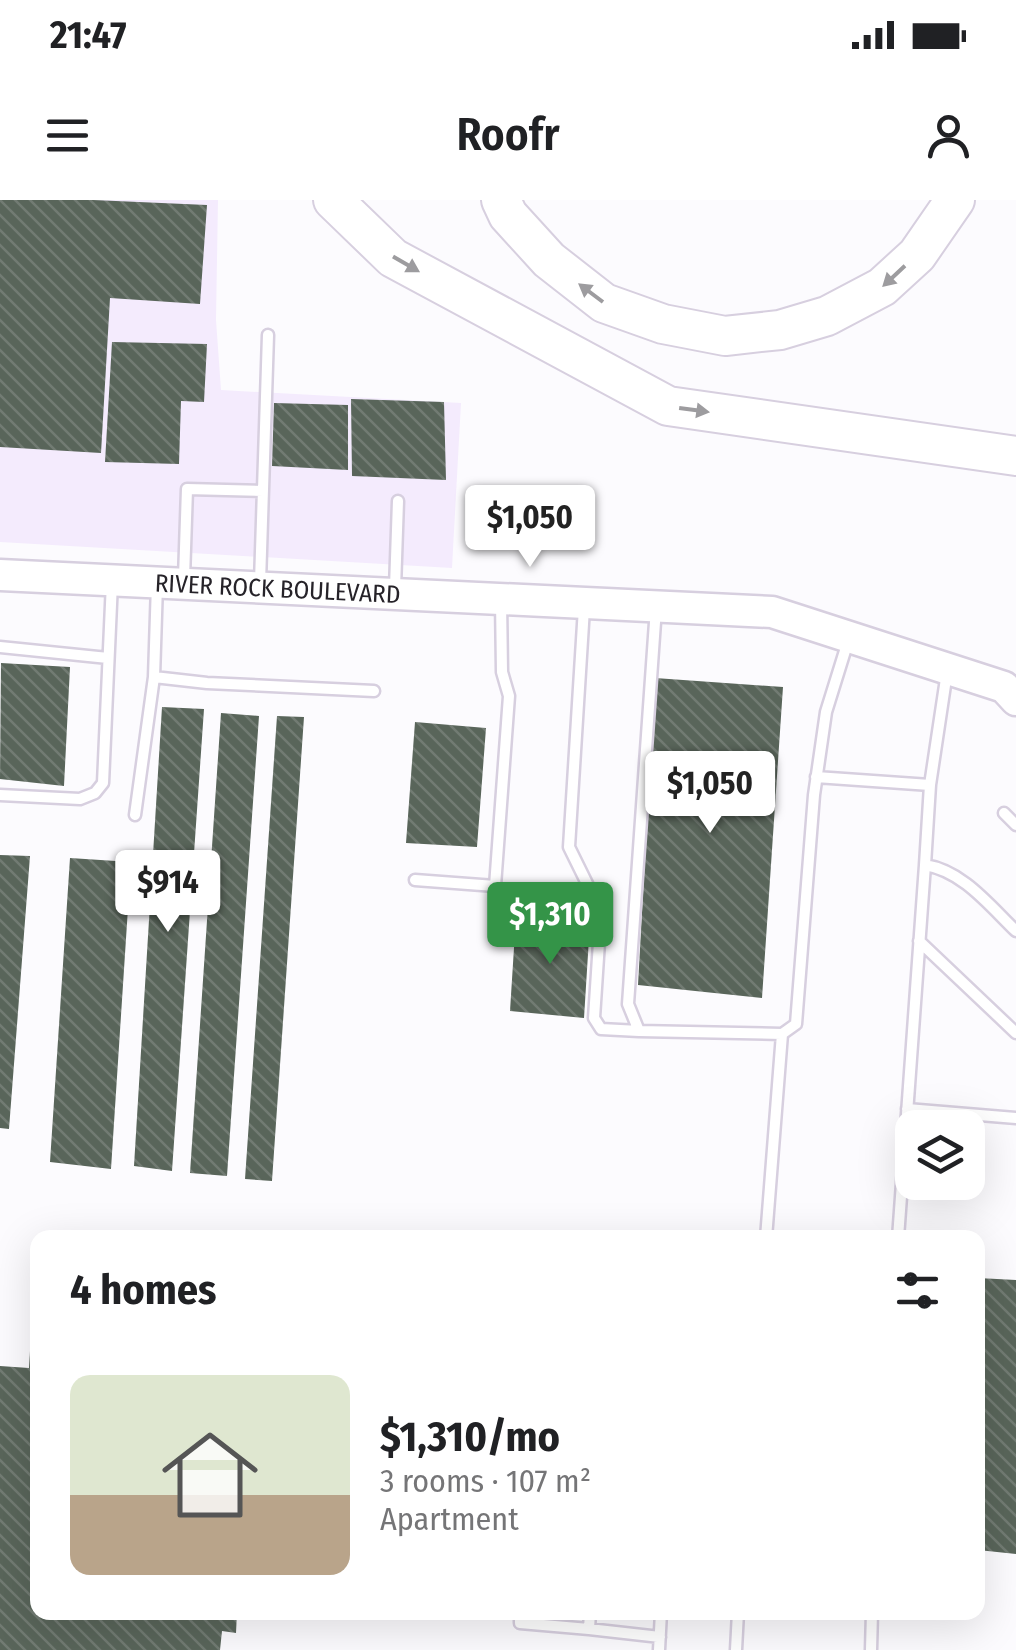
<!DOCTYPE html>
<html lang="en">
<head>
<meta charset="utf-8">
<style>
	:root { --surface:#fff; --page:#f2f2f2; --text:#202124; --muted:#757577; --line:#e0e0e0; --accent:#349448 }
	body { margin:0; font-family:"Fira Sans Condensed",sans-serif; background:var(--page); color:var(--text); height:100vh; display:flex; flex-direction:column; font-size:38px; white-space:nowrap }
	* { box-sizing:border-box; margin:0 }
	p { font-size:32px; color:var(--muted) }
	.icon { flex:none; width:55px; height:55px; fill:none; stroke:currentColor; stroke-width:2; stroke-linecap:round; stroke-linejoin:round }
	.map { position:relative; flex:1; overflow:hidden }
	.details { position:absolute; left:30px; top:1030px; width:955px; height:390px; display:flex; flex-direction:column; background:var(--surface); border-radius:20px; box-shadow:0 10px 40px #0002 }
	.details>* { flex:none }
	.tools { position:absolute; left:895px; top:910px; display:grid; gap:20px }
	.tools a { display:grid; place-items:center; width:90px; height:90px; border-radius:20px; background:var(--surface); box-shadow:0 10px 40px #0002; font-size:50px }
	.price { position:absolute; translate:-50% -85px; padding:0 22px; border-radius:10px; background:#fff; color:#222; font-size:32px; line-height:65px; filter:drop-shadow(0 2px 5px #0008) }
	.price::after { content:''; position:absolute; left:50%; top:60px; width:30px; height:22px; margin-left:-15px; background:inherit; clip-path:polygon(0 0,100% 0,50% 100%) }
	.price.active { background:var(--accent); color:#fff }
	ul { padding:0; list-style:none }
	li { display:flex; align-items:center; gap:30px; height:250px; padding:0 40px }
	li+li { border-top:2px solid var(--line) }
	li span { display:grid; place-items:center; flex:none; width:280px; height:200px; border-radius:20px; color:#555 }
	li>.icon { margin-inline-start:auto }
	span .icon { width:120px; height:120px; fill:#fffc; stroke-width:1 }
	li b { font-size:42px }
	h2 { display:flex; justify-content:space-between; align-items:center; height:120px; padding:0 40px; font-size:42px }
	.status { display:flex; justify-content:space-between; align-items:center; height:70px; padding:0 50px; background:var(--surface); direction:ltr }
	.status svg { height:28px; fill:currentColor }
	header { display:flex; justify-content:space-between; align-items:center; height:130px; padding:0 40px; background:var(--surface); font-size:45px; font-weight:600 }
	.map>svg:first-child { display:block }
	.built { fill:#f4ebfd }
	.building { fill:url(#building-back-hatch) }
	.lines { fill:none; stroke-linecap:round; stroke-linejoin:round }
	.lane-casing { stroke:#d7cfdf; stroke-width:15 }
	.secondary-casing { stroke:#d7cfdf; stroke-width:35 }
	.highway-casing { stroke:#d7cfdf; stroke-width:42 }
	.lane { stroke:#fff; stroke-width:10 }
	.secondary { stroke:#fff; stroke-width:30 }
	.highway { stroke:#fff; stroke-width:38 }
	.oneway { fill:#9d9c9f }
	.labels { text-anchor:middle; stroke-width:10; stroke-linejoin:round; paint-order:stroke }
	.street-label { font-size:25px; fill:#262329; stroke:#fff }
</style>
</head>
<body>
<div class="status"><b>21:47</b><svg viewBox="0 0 49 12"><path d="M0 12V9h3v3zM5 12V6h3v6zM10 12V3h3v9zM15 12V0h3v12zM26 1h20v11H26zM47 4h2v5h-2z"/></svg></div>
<header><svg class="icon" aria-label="menu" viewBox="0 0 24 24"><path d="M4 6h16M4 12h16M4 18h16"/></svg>Roofr<svg class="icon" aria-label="person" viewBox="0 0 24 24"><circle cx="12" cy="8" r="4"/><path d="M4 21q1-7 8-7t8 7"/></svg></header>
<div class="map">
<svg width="1016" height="1450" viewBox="0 0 1016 1450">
	<defs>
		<pattern id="building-back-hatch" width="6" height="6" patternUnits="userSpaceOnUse" patternTransform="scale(2.5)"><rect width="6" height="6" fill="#59655a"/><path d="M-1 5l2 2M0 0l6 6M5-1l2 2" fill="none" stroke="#727b73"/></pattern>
	</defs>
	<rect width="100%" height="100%" fill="#fcfbfe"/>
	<!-- built -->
	<path class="built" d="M0,0H218L216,120L221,190L461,203L452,368L0,342Z"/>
	<!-- building -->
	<path class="building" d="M0,0H93L207,5L200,104L110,98L101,253L0,247Z
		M112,142L207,144L204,202L181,201L179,264L105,262Z
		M351,199L444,202L446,280L352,276Z
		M274,203L348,205V270L272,266Z
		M1,463L70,467L64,586L0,579Z
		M655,478L783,487L762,798L638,785Z
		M162,507L204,509L172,971L134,966Z
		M221,513L259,516L227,976L190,973Z
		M277,516L304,517L272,981L245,979Z
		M415,522L486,528L477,647L406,643Z
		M0,655L30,656L9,929L0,928Z
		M70,658L131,662L111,969L50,962Z
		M516,716L590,722L584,818L510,811Z
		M978,1078L1016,1080V1354L978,1350Z
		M30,1151L38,1152V1412H237L236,1433L222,1431L220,1450H0V1166L29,1168Z"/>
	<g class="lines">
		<!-- lane casing -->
		<g class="lane-casing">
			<path id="lane" d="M184,378L187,289L263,291
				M260,382L268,135
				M157,384L154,477L207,483L374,491
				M395,388L398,301
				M584,408L569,647L601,712L594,818L601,829L639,831
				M656,408L628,804L639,831L782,834L796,824L814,595L826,512L849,438
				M0,447L108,458
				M947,472L930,585L925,665C963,671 989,705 1016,731
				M816,577L930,585
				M0,595L80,599L95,593L103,583L112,382
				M1004,613L1016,625
				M135,615L154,477
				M415,680L495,686L509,496L502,472L501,400
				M919,741L1016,833
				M907,909L1016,918
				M766,1038L782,834
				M898,1038L925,665
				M520,1412V1423L589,1429L590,1412
				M589,1429L660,1437
				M659,1450L661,1412
				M736,1450L738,1412
				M871,1450L872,1412"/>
		</g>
		<!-- secondary casing -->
		<g class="secondary-casing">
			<g id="secondary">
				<path id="s1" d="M0,375L772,412L1004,487L1016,500"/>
			</g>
		</g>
		<!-- highway casing -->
		<g class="highway-casing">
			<path id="highway" d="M333,0L393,58L668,206L1016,256
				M501,0L508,15L549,60L604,103L663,124L725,136L780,130L827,116L882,87L917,55L955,0"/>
		</g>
		<!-- lane -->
		<use href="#lane" class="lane"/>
		<!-- secondary -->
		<use href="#secondary" class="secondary"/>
		<!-- highway -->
		<use href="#highway" class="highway"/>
	</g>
	<!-- one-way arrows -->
	<defs><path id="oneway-solid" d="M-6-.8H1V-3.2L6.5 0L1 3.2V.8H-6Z" transform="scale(2.5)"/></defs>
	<g class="oneway">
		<use href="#oneway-solid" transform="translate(406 64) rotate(30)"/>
		<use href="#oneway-solid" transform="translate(894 76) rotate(137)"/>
		<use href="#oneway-solid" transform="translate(591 93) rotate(-143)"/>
		<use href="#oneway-solid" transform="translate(694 210) rotate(8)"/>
	</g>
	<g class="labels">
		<!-- street labels -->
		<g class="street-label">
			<text dy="9" stroke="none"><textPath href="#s1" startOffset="278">RIVER ROCK BOULEVARD</textPath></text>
		</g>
	</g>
</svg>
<div class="tools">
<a><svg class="icon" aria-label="layers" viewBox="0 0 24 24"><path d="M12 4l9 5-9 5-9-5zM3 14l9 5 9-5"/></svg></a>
</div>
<b class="price" style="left:530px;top:370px">$1,050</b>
<b class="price" style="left:710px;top:636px">$1,050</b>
<b class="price" style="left:168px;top:735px">$914</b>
<b class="price active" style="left:550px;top:767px">$1,310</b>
<section class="details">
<h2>4 homes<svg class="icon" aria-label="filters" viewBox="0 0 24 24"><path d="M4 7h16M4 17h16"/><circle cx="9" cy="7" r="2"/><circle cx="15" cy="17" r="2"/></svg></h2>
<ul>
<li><span style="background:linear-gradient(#dfe7d0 60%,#b9a48a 0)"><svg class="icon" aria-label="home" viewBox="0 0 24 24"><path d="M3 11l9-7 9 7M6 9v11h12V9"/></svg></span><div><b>$1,310/mo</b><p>3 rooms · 107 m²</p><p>Apartment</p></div></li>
</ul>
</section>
</div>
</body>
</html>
